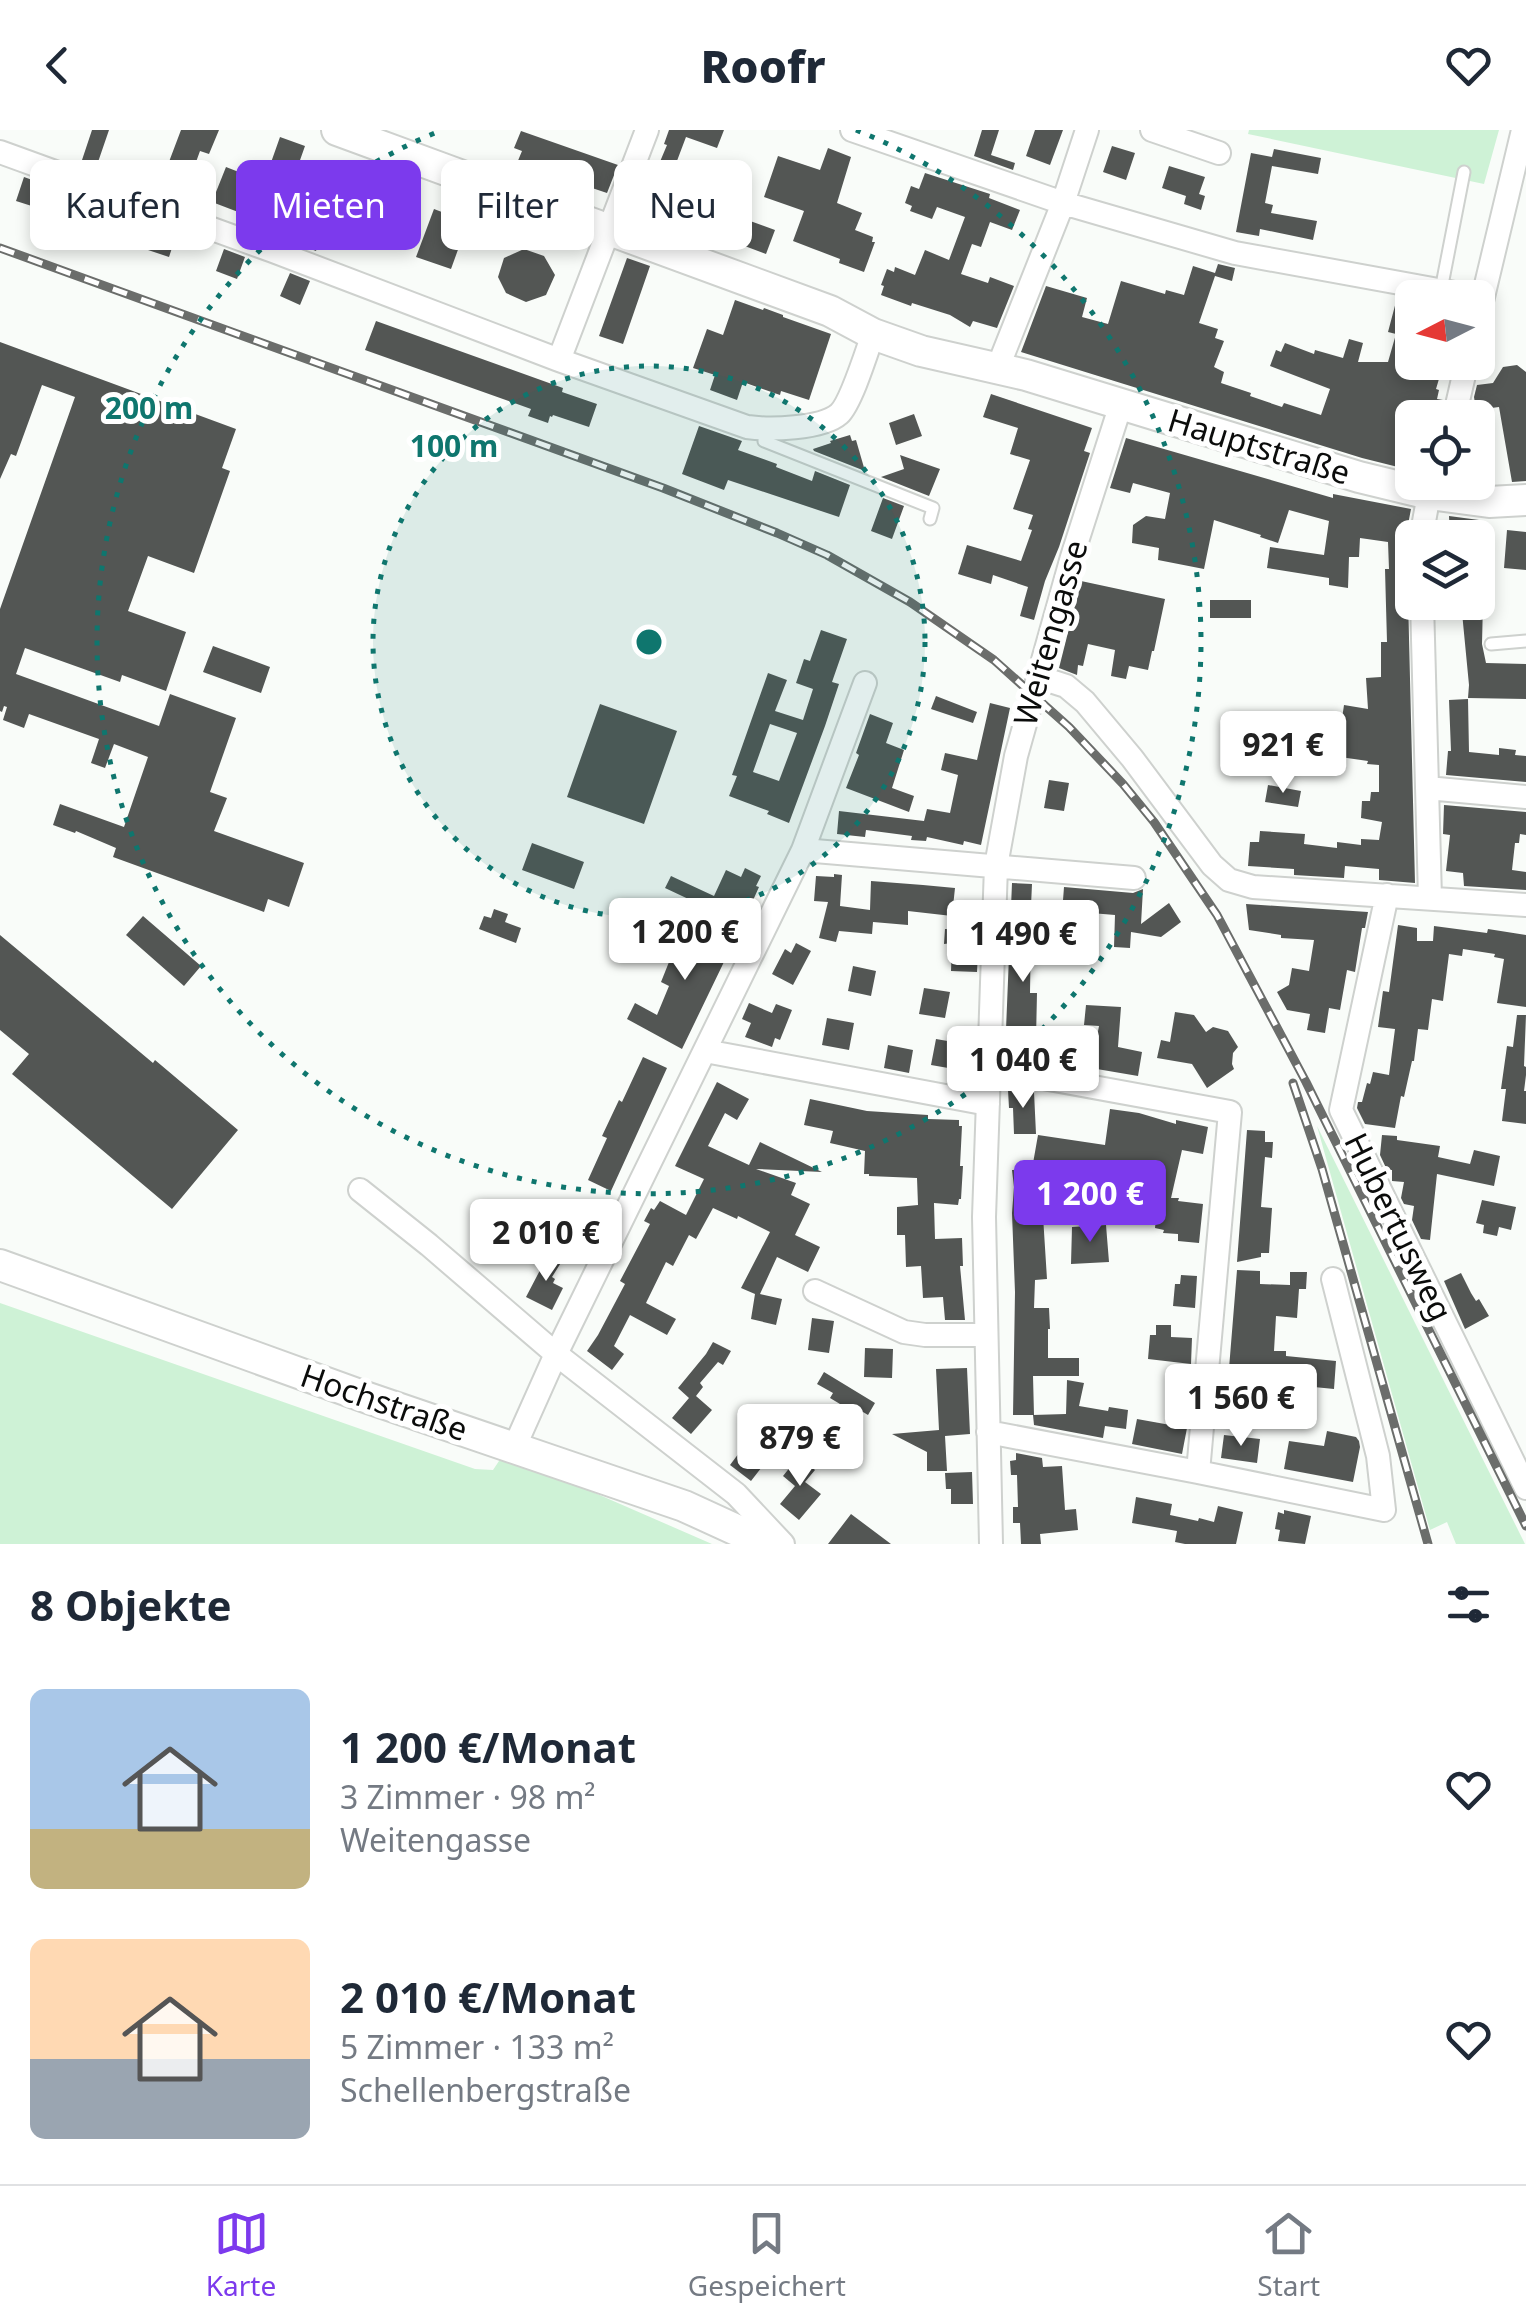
<!DOCTYPE html>
<html lang="de">
<head>
<meta charset="utf-8">
<style>
	:root { --surface:#fff; --page:#f6f6f7; --text:#1f2937; --muted:#747a83; --line:#e0e1e3; --accent:#7c3aed }
	body { margin:0; font-family:"Noto Sans",sans-serif; background:var(--page); color:var(--text); height:100vh; display:flex; flex-direction:column; font-size:38px; white-space:nowrap }
	* { box-sizing:border-box; margin:0 }
	p { font-size:32px; color:var(--muted) }
	.icon { flex:none; width:55px; height:55px; fill:none; stroke:currentColor; stroke-width:2; stroke-linecap:round; stroke-linejoin:round }
	.map { position:relative; height:1414px; overflow:hidden }
	.side { display:flex; flex-direction:column; background:var(--surface); flex:1 }
	.side>* { flex:none }
	.banner { position:absolute; left:30px; top:30px; width:1000px; height:90px; display:flex; gap:20px }
	.needle { width:65px; rotate:264deg }
	.tools { position:absolute; left:1395px; top:150px; display:grid; gap:20px }
	.tools a { display:grid; place-items:center; width:100px; height:100px; border-radius:15px; background:var(--surface); box-shadow:0 5px 15px #0003; font-size:50px }
	.price { position:absolute; translate:-50% -85px; padding:0 22px; border-radius:10px; background:#fff; color:#222; font-size:32px; line-height:65px; filter:drop-shadow(0 2px 5px #0008) }
	.price::after { content:''; position:absolute; left:50%; top:60px; width:30px; height:22px; margin-left:-15px; background:inherit; clip-path:polygon(0 0,100% 0,50% 100%) }
	.price.current { background:var(--accent); color:#fff }
	ul { padding:0; list-style:none }
	li { display:flex; align-items:center; gap:30px; height:250px; padding:0 30px }
	li span { display:grid; place-items:center; flex:none; width:280px; height:200px; border-radius:15px; color:#555 }
	li>.icon { margin-inline-start:auto }
	span .icon { width:120px; height:120px; fill:#fffc; stroke-width:1 }
	li b { font-size:42px }
	h2 { display:flex; justify-content:space-between; align-items:center; height:120px; padding:0 30px; font-size:42px }
	.tag { padding:0 35px; border-radius:15px; background:var(--surface); box-shadow:0 5px 15px #0003; font-size:35px; line-height:90px }
	.tag.current { background:var(--accent); color:#fff }
	header { display:flex; justify-content:space-between; align-items:center; height:130px; padding:0 30px; background:var(--surface); font-size:45px; font-weight:800 }
	.tabs { display:flex; justify-content:space-around; align-items:center; height:140px; border-top:2px solid var(--line); background:var(--surface); font-size:28px; color:var(--muted) }
	.tabs a { display:grid; justify-items:center; gap:5px }
	.tabs .current { color:var(--accent) }
	.map>svg:first-child { display:block }
	.green { fill:#cef2d6 }
	.building { fill:#535654; fill-rule:evenodd }
	.lines { fill:none; stroke-linecap:round; stroke-linejoin:round }
	.lane-casing { stroke:#ced1ce; stroke-width:15 }
	.street-casing { stroke:#ced1ce; stroke-width:26 }
	.secondary-casing { stroke:#ced1ce; stroke-width:34 }
	.lane { stroke:#fff; stroke-width:11 }
	.street { stroke:#fff; stroke-width:22 }
	.secondary { stroke:#fff; stroke-width:30 }
	.rail-casing { stroke:#6b6d6b; stroke-width:9 }
	.rail { stroke:#fff; stroke-width:5; stroke-dasharray:15; stroke-linecap:butt }
	.ring { fill:none; stroke:#0f766e; stroke-width:5; stroke-dasharray:5 10 }
	.labels { text-anchor:middle; stroke-width:10; stroke-linejoin:round; paint-order:stroke }
	.street-label { font-size:32px; fill:#0b0c0b; stroke:#fff }
	.centre { fill:#0f766e; stroke:#fff; stroke-width:5 }
	.ring-label { font-size:30px; text-anchor:middle; font-weight:bold; fill:#0f766e; stroke:#fff; stroke-width:10; stroke-linejoin:round; paint-order:stroke }
</style>
</head>
<body>
<header><svg class="icon" aria-label="back" viewBox="0 0 24 24"><path d="M15 5l-7 7 7 7"/></svg>Roofr<svg class="icon" aria-label="heart" viewBox="0 0 24 24"><path d="M12 20l-8-8c-3-5 5-10 8-4 3-6 11-1 8 4z"/></svg></header>
<div class="map">
<svg width="1526" height="1414" viewBox="0 0 1526 1414">
	<rect width="100%" height="100%" fill="#f9fcf9"/>
	<!-- green -->
	<path class="green" d="M1249,0H1499L1484,54L1248,4Z
		M1317,996L1525,1414H1456L1447,1392L1430,1400Z
		M0,1173L475,1339L493,1340L499,1331L510,1326L712,1414H0Z"/>
	<!-- building -->
	<path class="building" d="M92,0H109L97,35L82,30Z
		M181,0H219L209,24L200,21L188,54L164,45Z
		M669,0H724L717,18L686,7L669,52L654,46L667,15L664,14Z
		M982,0H999L991,25L1015,33L1013,40L974,26Z
		M1035,0H1063L1050,35L1026,26Z
		M521,1L618,35L607,63L517,33L522,21L514,18Z
		M280,7L305,16L293,50L268,41Z
		M1112,16L1135,23L1126,50L1103,42Z
		M828,18L851,27L837,73L862,83L855,100L873,107L872,112H875L864,142L839,133L840,129L793,111L804,81L764,67L778,26L820,40Z
		M1274,19L1321,28L1318,44L1272,36L1265,73L1273,75L1271,83L1317,91L1313,110L1260,99L1259,106L1236,102L1251,23L1272,27Z
		M1169,36L1205,47L1199,64L1205,66L1201,80L1184,74L1186,66L1162,58Z
		M226,37L259,50L246,85L212,72Z
		M925,43L990,64L989,68L1020,80L1012,100L990,92L981,117L972,114L961,144L988,153L990,147L1014,156L997,198L973,191L970,197L950,185L912,173L911,176L881,165L884,156L881,155L887,139L894,142L895,137L915,145L925,120L949,130L965,87L937,77L932,89L910,81L912,76L905,73L911,56L919,59Z
		M24,47L46,55L38,78L16,71Z
		M352,52L379,61L377,68L397,75L390,96L343,80Z
		M293,56L333,70L316,121L276,106Z
		M662,59L775,100L766,124L654,82Z
		M86,69L105,76L96,101L78,94Z
		M434,79L468,92L451,139L416,127Z
		M156,96L177,103L169,127L148,120Z
		M224,119L245,127L237,149L216,141Z
		M524,119L544,126L555,145L546,165L526,172L506,163L498,147L504,128Z
		M627,128L650,136L623,214L599,206Z
		M1218,134L1235,138L1232,151L1215,146L1199,193L1218,199L1215,208L1224,211L1214,237L1224,242L1221,253L1251,263L1250,266L1282,277L1284,273L1321,285L1330,259L1270,236L1276,220L1281,222L1285,213L1314,224L1315,220L1343,228L1349,209L1363,213L1358,232H1388L1396,204L1388,202L1397,168L1412,171V232H1444L1436,259L1439,260L1437,269L1443,270L1439,288L1412,281V332L1410,340L1362,328L1021,222L1046,156L1087,168L1082,187L1108,194L1121,151L1165,164L1166,160L1184,165L1193,136L1215,143Z
		M290,143L310,151L300,175L280,166Z
		M735,170L763,180L764,178L783,185V187L831,204L809,270L781,261L780,265L743,252L737,270L710,260L715,245L693,238L707,199L723,205Z
		M376,191L563,258L562,262L597,274L589,297L553,285L552,287L550,286L548,293L528,286L531,279L365,220Z
		M0,212L236,299L222,338L230,341L194,443L148,426L128,481L186,502L166,561L122,545L120,552L25,518L16,544L159,596L170,564L236,588L210,662L227,668L214,701L304,733L289,777L268,769L264,782L113,727L116,718L76,701L75,703L53,695L60,674L124,697L148,627L114,614L105,638L91,633L99,609L29,584L24,598L3,590L7,577L4,576L2,582L0,581V479L75,267L42,255L16,326L11,324L0,349Z
		M1517,235L1526,242V351L1512,352L1499,277L1476,280L1474,267L1477,255L1493,253L1503,237Z
		M991,264L1092,298L1084,321L1090,323L1059,417L1045,451L1034,490L1020,486L1028,457L993,445L991,454L958,444L967,415L1021,431L1032,400L1028,399L1033,385L1013,379L1030,330L1010,324L1018,298L983,287Z
		M914,284L922,306L896,315L889,293Z
		M699,296L742,311L738,320L777,334L776,337L812,351L815,341L850,355L839,387L728,350L724,360L682,344Z
		M850,305L852,311L856,310L865,341L814,321L813,319L831,313L830,311Z
		M1126,308L1333,368V364L1411,379L1402,426H1407L1415,753L1379,750V739L1345,736L1344,748L1294,745V739L1248,736L1250,712H1259L1260,701L1305,704L1304,714L1337,718V712L1361,715V709L1379,710L1382,692L1361,688L1362,671H1370L1371,662H1379V635L1367,634L1368,631L1333,626L1335,609H1339L1344,575L1368,579L1366,548L1381,547V512H1387L1385,439H1389L1388,412L1360,408L1359,427H1349L1348,458L1329,455V448L1267,438L1270,417L1324,425L1329,391L1289,380L1278,413L1260,407L1261,405L1214,390L1204,439L1158,430L1159,418L1132,413L1133,395L1146,386L1165,389L1170,363L1133,353L1130,363L1110,358Z
		M900,325L940,339L929,366L881,347L904,339Z
		M883,368L904,376L892,409L871,401Z
		M1449,386L1479,390L1480,408H1450Z
		M1507,400L1526,402V440L1504,438Z
		M1081,451L1165,469L1154,521H1152L1148,540L1129,536L1126,549L1111,546L1115,520L1088,514L1083,536L1078,535L1077,545L1059,538Z
		M1210,470H1251V488H1210Z
		M1461,472H1483L1482,514L1486,533L1526,534V569L1468,568L1469,555Z
		M821,500L847,509L832,552L839,554L825,596L789,693L767,684L769,681L729,666L737,646L732,645L768,543L787,550L775,581L803,590L813,559L796,553L804,529L810,531ZM770,594L797,603L779,651L753,642Z
		M213,516L270,537L261,563L203,542Z
		M936,566L977,582L973,593L931,579Z
		M1468,569L1469,622L1499,625V618L1516,620L1515,625L1526,626V652L1446,645L1448,621H1451L1449,570Z
		M990,573L1010,578L981,715L964,711L963,715L927,707L926,711L911,710L912,706L866,700L865,707L837,704L839,681L924,691L927,679L950,683L958,645L941,640L945,623L977,630Z
		M600,574L677,601L644,694L567,667Z
		M870,584L893,593L886,613L904,620L892,658L914,666L909,682L846,658L859,625L856,623Z
		M1049,650L1069,653L1064,681L1044,678Z
		M1268,655L1301,661L1298,677L1265,672Z
		M1444,675L1526,682V705L1520,704L1519,713H1515L1512,740L1526,742V760L1464,756L1463,743L1446,741L1450,705L1443,704Z
		M532,713L584,732L574,759L522,740Z
		M745,738L761,746L756,756L759,757L750,777L740,773L731,789L665,758L671,746L714,766L726,740L741,747Z
		M834,744L842,745L840,776L870,780L871,751L923,755L955,758L952,786L908,781V795L873,792L872,804L839,801L836,812L819,808L828,772L814,771L816,746L834,747Z
		M1012,753L1032,754L1030,798H1031L1030,863H1037L1036,909L1055,910V935L1027,930V925L1005,924Z
		M1064,757L1133,763L1143,759L1141,794L1169,773L1181,792L1161,807L1131,802L1130,818L1114,817L1115,785L1079,782L1077,815L1064,814V810H1060Z
		M1246,774L1368,782L1365,798H1362L1355,842L1347,840L1340,880L1329,878L1325,903L1307,900L1310,884L1287,880L1277,862L1289,855L1292,838L1309,841L1314,810L1281,808V805L1249,800Z
		M494,779L508,784L505,792L521,798L516,813L479,799L484,786L491,788Z
		M143,786L201,836L184,856L126,805Z
		M673,795L706,811L714,795L736,807L682,919L627,889L635,873L657,885L669,856L661,852L673,822L663,817Z
		M1398,795L1417,798V811H1433L1434,796L1487,803L1488,799L1526,805V877L1497,873L1504,829L1494,827L1495,824L1463,819L1462,826L1449,824L1443,871L1432,869L1428,900L1418,899L1414,931H1412L1404,967L1401,966L1395,998L1365,994L1357,978L1358,972H1362L1367,953L1370,954L1373,942L1389,945L1395,899L1378,897L1383,861L1389,862Z
		M945,799L979,800L977,842L951,841L952,813L944,814Z
		M0,805L153,933L155,930L238,1000L172,1079L12,944L29,924L0,900Z
		M796,813L811,821L793,855L772,844L785,819L791,823Z
		M853,836L876,841L871,866L848,861Z
		M924,858L950,862L945,888L919,884Z
		M749,873L772,883L776,874L792,880L780,910L775,908L772,917L745,907L751,893L742,889Z
		M1086,875L1121,877L1118,917L1142,922L1138,946L1091,938L1099,896L1084,895Z
		M1175,882L1194,885L1206,902L1213,897L1228,901L1238,917L1233,923L1232,934L1234,939L1207,958L1192,934L1157,928L1161,910L1170,912Z
		M1517,885H1526L1524,936L1526,937V945L1524,961H1526V994L1502,991L1506,959H1501L1507,916L1513,917Z
		M827,888L854,893L849,920L822,915Z
		M936,909L959,913L954,939L931,935Z
		M888,915L913,920L909,943L884,938Z
		M643,927L667,938L611,1061L588,1050L607,1008L602,1006L619,970L622,972Z
		M717,952L749,969L737,990L725,983L708,1016L749,1035L760,1012L822,1042L756,1039L796,1053L791,1065L810,1074L795,1105L820,1117L808,1142L777,1127L760,1164L782,1169L776,1195L751,1189L755,1164L741,1158L770,1102L738,1086L737,1089L713,1078L696,1109L689,1105L673,1136L666,1132L646,1173L676,1189L667,1205L630,1185L614,1216L624,1224L612,1240L587,1221L598,1205L625,1154L620,1151L650,1094L644,1091L651,1078L654,1080L660,1071L686,1085L704,1049L675,1036Z
		M1022,959L1034,962L1036,1004H1014L1013,978H1009L1008,960Z
		M810,969L867,981L928,985V989L959,990V996H962L960,1036H963L961,1069H959L958,1075L934,1073L935,1109L962,1108L963,1136H960L965,1190H945L943,1167L923,1168L921,1136L906,1137L905,1105H897V1077L918,1075L917,1048L869,1046V1044H864L865,1021L830,1013L833,1001L804,995Z
		M1110,979L1139,983L1176,994V990L1208,997L1203,1024L1182,1020L1171,1068H1179L1178,1071L1203,1074L1199,1113L1178,1111V1104L1163,1103L1164,1100L1155,1098L1158,1067L1133,1063L1135,1048L1072,1038L1066,1089L1043,1086L1047,1149L1035,1150L1034,1178H1049L1050,1199H1048V1228H1079V1246H1033L1034,1285H1013L1015,1162L1012,1083L1014,1057L1012,1040L1032,1039L1038,1005L1105,1015Z
		M1247,1000L1265,1001V1012H1273L1272,1028L1265,1027L1261,1077L1272,1078L1269,1123H1261V1127L1237,1132Z
		M1382,1005L1397,1006V1010L1440,1016L1438,1027L1470,1034L1474,1020L1500,1026L1494,1056L1437,1044L1430,1110L1421,1109L1412,1090L1414,1076L1404,1074L1401,1068L1404,1052L1392,1051V1040H1387L1380,1025Z
		M1482,1070L1516,1077L1511,1100L1499,1097L1497,1106L1483,1103L1484,1095L1476,1093Z
		M517,1075L535,1081L524,1111L508,1102Z
		M574,1087L595,1096L585,1117L577,1114L575,1118L563,1112Z
		M1106,1095L1109,1132L1071,1134L1072,1097Z
		M549,1123L562,1131L552,1147L555,1149L553,1153L563,1158L552,1180L526,1167Z
		M1237,1140L1260,1141V1154L1290,1155V1142H1307L1306,1159H1299L1297,1188L1276,1186L1274,1221H1286V1226L1336,1231L1334,1259L1304,1256L1302,1270H1297L1294,1295L1269,1292L1272,1268L1227,1263Z
		M1461,1143L1471,1163L1476,1171L1479,1169L1489,1186L1465,1199L1444,1151Z
		M1181,1145L1197,1146L1195,1178L1173,1176L1175,1154H1180Z
		M812,1188L834,1191L829,1223L808,1220Z
		M1156,1195H1171V1207L1192,1208L1191,1234L1148,1229L1150,1205H1156Z
		M713,1212L731,1221L723,1235L718,1232L700,1253L703,1257L696,1266L712,1280L691,1304L672,1288L689,1268L678,1258L706,1224Z
		M865,1218L893,1219L892,1248L864,1247Z
		M967,1238L970,1304L945,1306L947,1341H927V1322L892,1304L939,1300L936,1239Z
		M824,1242L875,1273L868,1285L858,1279L855,1283L830,1268L833,1263L817,1254Z
		M1067,1250L1084,1253L1079,1276L1108,1281L1109,1277L1128,1280L1126,1299L1105,1296L1103,1308L1034,1295L1033,1285L1066,1284Z
		M1137,1289L1187,1298L1182,1324L1132,1314Z
		M1327,1301L1356,1307L1359,1311L1360,1317L1353,1352L1284,1339L1289,1311L1324,1316Z
		M1224,1305L1260,1309L1257,1333L1221,1328Z
		M758,1312L772,1324L751,1351L730,1335L745,1315L752,1320Z
		M1016,1323L1042,1328L1043,1337L1062,1336L1065,1380L1076,1379L1078,1400L1040,1404L1041,1414H1021L1020,1393H1013V1377H1018L1017,1345H1011L1010,1331L1016,1330Z
		M799,1326L815,1340L805,1352L821,1364L799,1390L780,1374L795,1356L783,1346Z
		M972,1342L973,1374H951V1359H946L945,1343Z
		M1136,1367L1172,1374L1170,1385L1198,1391L1199,1388L1214,1392L1218,1376L1243,1382L1236,1414H1185L1175,1412L1177,1401L1132,1393Z
		M1284,1380L1311,1386L1305,1414L1278,1411L1280,1400L1275,1399L1278,1382L1284,1384Z
		M851,1384L891,1414H828Z"/>
	<g class="lines">
		<!-- lane casing -->
		<g class="lane-casing">
			<path id="lane" d="M349,41L393,56
				M1441,160L1464,42
				M765,299L764,311L933,378L930,389
				M1491,514L1526,511"/>
		</g>
		<!-- street casing -->
		<g class="street-casing">
			<path id="street" d="M852,0L1063,73L1235,123L1482,168
				M1152,0L1219,23
				M0,22L273,121L559,230L747,297C769,300 822,299 839,284C851,273 867,221 873,204
				M1478,188L1523,0
				M559,230L647,0
				M998,237L1063,73L1087,0
				M1454,288L1467,232
				M1421,408L1429,364L1433,353
				M1422,472L1430,768
				M1038,547L1066,556L1085,572L1132,628L1212,735L1229,750L1253,757L1526,775
				M1427,658L1526,667
				M803,720L1134,748
				M1387,765L1341,980L1526,1358
				M705,921L988,974
				M360,1060L429,1115L556,1224L736,1364L783,1414
				M815,1161L904,1202L925,1205H986
				M988,1302L1198,1342L1230,982L989,938
				M514,1318L556,1224L803,720L865,553
				M1198,1342L1384,1380L1378,1326L1333,1149
				M991,1414L984,1087L996,736L1016,626L1072,427L1121,274"/>
		</g>
		<!-- secondary casing -->
		<g class="secondary-casing">
			<path id="secondary" d="M337,0L830,181L873,204L921,221L1026,245L1359,347L1429,364L1489,372L1526,370
				M0,1135L368,1268L684,1376L767,1414"/>
		</g>
		<!-- lane -->
		<use href="#lane" class="lane"/>
		<!-- street -->
		<use href="#street" class="street"/>
		<!-- secondary -->
		<use href="#secondary" class="secondary"/>
		<!-- rail casing -->
		<g class="rail-casing">
			<path id="rail" d="M0,118L663,358L777,403L827,425L910,472L994,530L1069,597L1123,654L1154,692L1217,785L1306,952L1526,1396
				M1293,953L1322,1039L1428,1414"/>
		</g>
		<!-- rail -->
		<use href="#rail" class="rail"/>
	</g>
	<!-- distance rings -->
	<circle cx="649" cy="512" r="276" fill="#0f766e" fill-opacity=".12"/>
	<g class="ring">
		<circle cx="649" cy="512" r="276"/>
		<path d="M856 0A552 552 0 1 1 442 0"/>
	</g>
	<g class="labels">
		<!-- street labels -->
		<g class="street-label">
			<text transform="translate(1259 317) rotate(17)" y="11">Hauptstraße</text>
			<text transform="translate(1051 503) rotate(-74)" y="11">Weitengasse</text>
			<text transform="translate(1398 1097) rotate(64)" y="11">Hubertusweg</text>
			<text transform="translate(384 1273) rotate(19)" y="11">Hochstraße</text>
		</g>
	</g>
	<circle cx="649" cy="512" r="15" class="centre"/>
	<g class="ring-label">
		<text x="149" y="289">200 m</text>
		<text x="454" y="327">100 m</text>
	</g>
</svg>
<div class="tools">
<a><svg class="needle" viewBox="-14 -14 28 28"><path d="M0-13l5 13h-10z" fill="#e53935"/><path d="M0 13l5-13h-10z" fill="#747a83"/></svg></a>
<a><svg class="icon" aria-label="locate" viewBox="0 0 24 24"><circle cx="12" cy="12" r="6"/><path d="M12 2v4M12 18v4M2 12h4M18 12h4"/></svg></a>
<a><svg class="icon" aria-label="layers" viewBox="0 0 24 24"><path d="M12 4l9 5-9 5-9-5zM3 14l9 5 9-5"/></svg></a>
</div>
<b class="price" style="left:1283px;top:666px">921 €</b>
<b class="price" style="left:685px;top:853px">1 200 €</b>
<b class="price" style="left:1023px;top:855px">1 490 €</b>
<b class="price" style="left:1023px;top:981px">1 040 €</b>
<b class="price current" style="left:1090px;top:1115px">1 200 €</b>
<b class="price" style="left:546px;top:1154px">2 010 €</b>
<b class="price" style="left:1241px;top:1319px">1 560 €</b>
<b class="price" style="left:800px;top:1359px">879 €</b>
<div class="banner">
<a class="tag">Kaufen</a>
<a class="tag current">Mieten</a>
<a class="tag">Filter</a>
<a class="tag">Neu</a>
</div>
</div>
<section class="side">
<h2>8 Objekte<svg class="icon" aria-label="filters" viewBox="0 0 24 24"><path d="M4 7h16M4 17h16"/><circle cx="9" cy="7" r="2"/><circle cx="15" cy="17" r="2"/></svg></h2>
<ul>
<li><span style="background:linear-gradient(#a9c7e8 70%,#c2b280 0)"><svg class="icon" aria-label="home" viewBox="0 0 24 24"><path d="M3 11l9-7 9 7M6 9v11h12V9"/></svg></span><div><b>1 200 €/Monat</b><p>3 Zimmer · 98 m²</p><p>Weitengasse</p></div><svg class="icon" aria-label="heart" viewBox="0 0 24 24"><path d="M12 20l-8-8c-3-5 5-10 8-4 3-6 11-1 8 4z"/></svg></li>
<li><span style="background:linear-gradient(#ffd9b3 60%,#9aa5b1 0)"><svg class="icon" aria-label="home" viewBox="0 0 24 24"><path d="M3 11l9-7 9 7M6 9v11h12V9"/></svg></span><div><b>2 010 €/Monat</b><p>5 Zimmer · 133 m²</p><p>Schellenbergstraße</p></div><svg class="icon" aria-label="heart" viewBox="0 0 24 24"><path d="M12 20l-8-8c-3-5 5-10 8-4 3-6 11-1 8 4z"/></svg></li>
</ul>
</section>
<nav class="tabs">
<a class="current"><svg class="icon" aria-label="map" viewBox="0 0 24 24"><path d="M3 6l6-2 6 2 6-2v14l-6 2-6-2-6 2zM9 4v14M15 6v14"/></svg>Karte</a>
<a><svg class="icon" aria-label="saved" viewBox="0 0 24 24"><path d="M7 4h10v16l-5-4-5 4z"/></svg>Gespeichert</a>
<a><svg class="icon" aria-label="home" viewBox="0 0 24 24"><path d="M3 11l9-7 9 7M6 9v11h12V9"/></svg>Start</a>
</nav>
</body>
</html>
